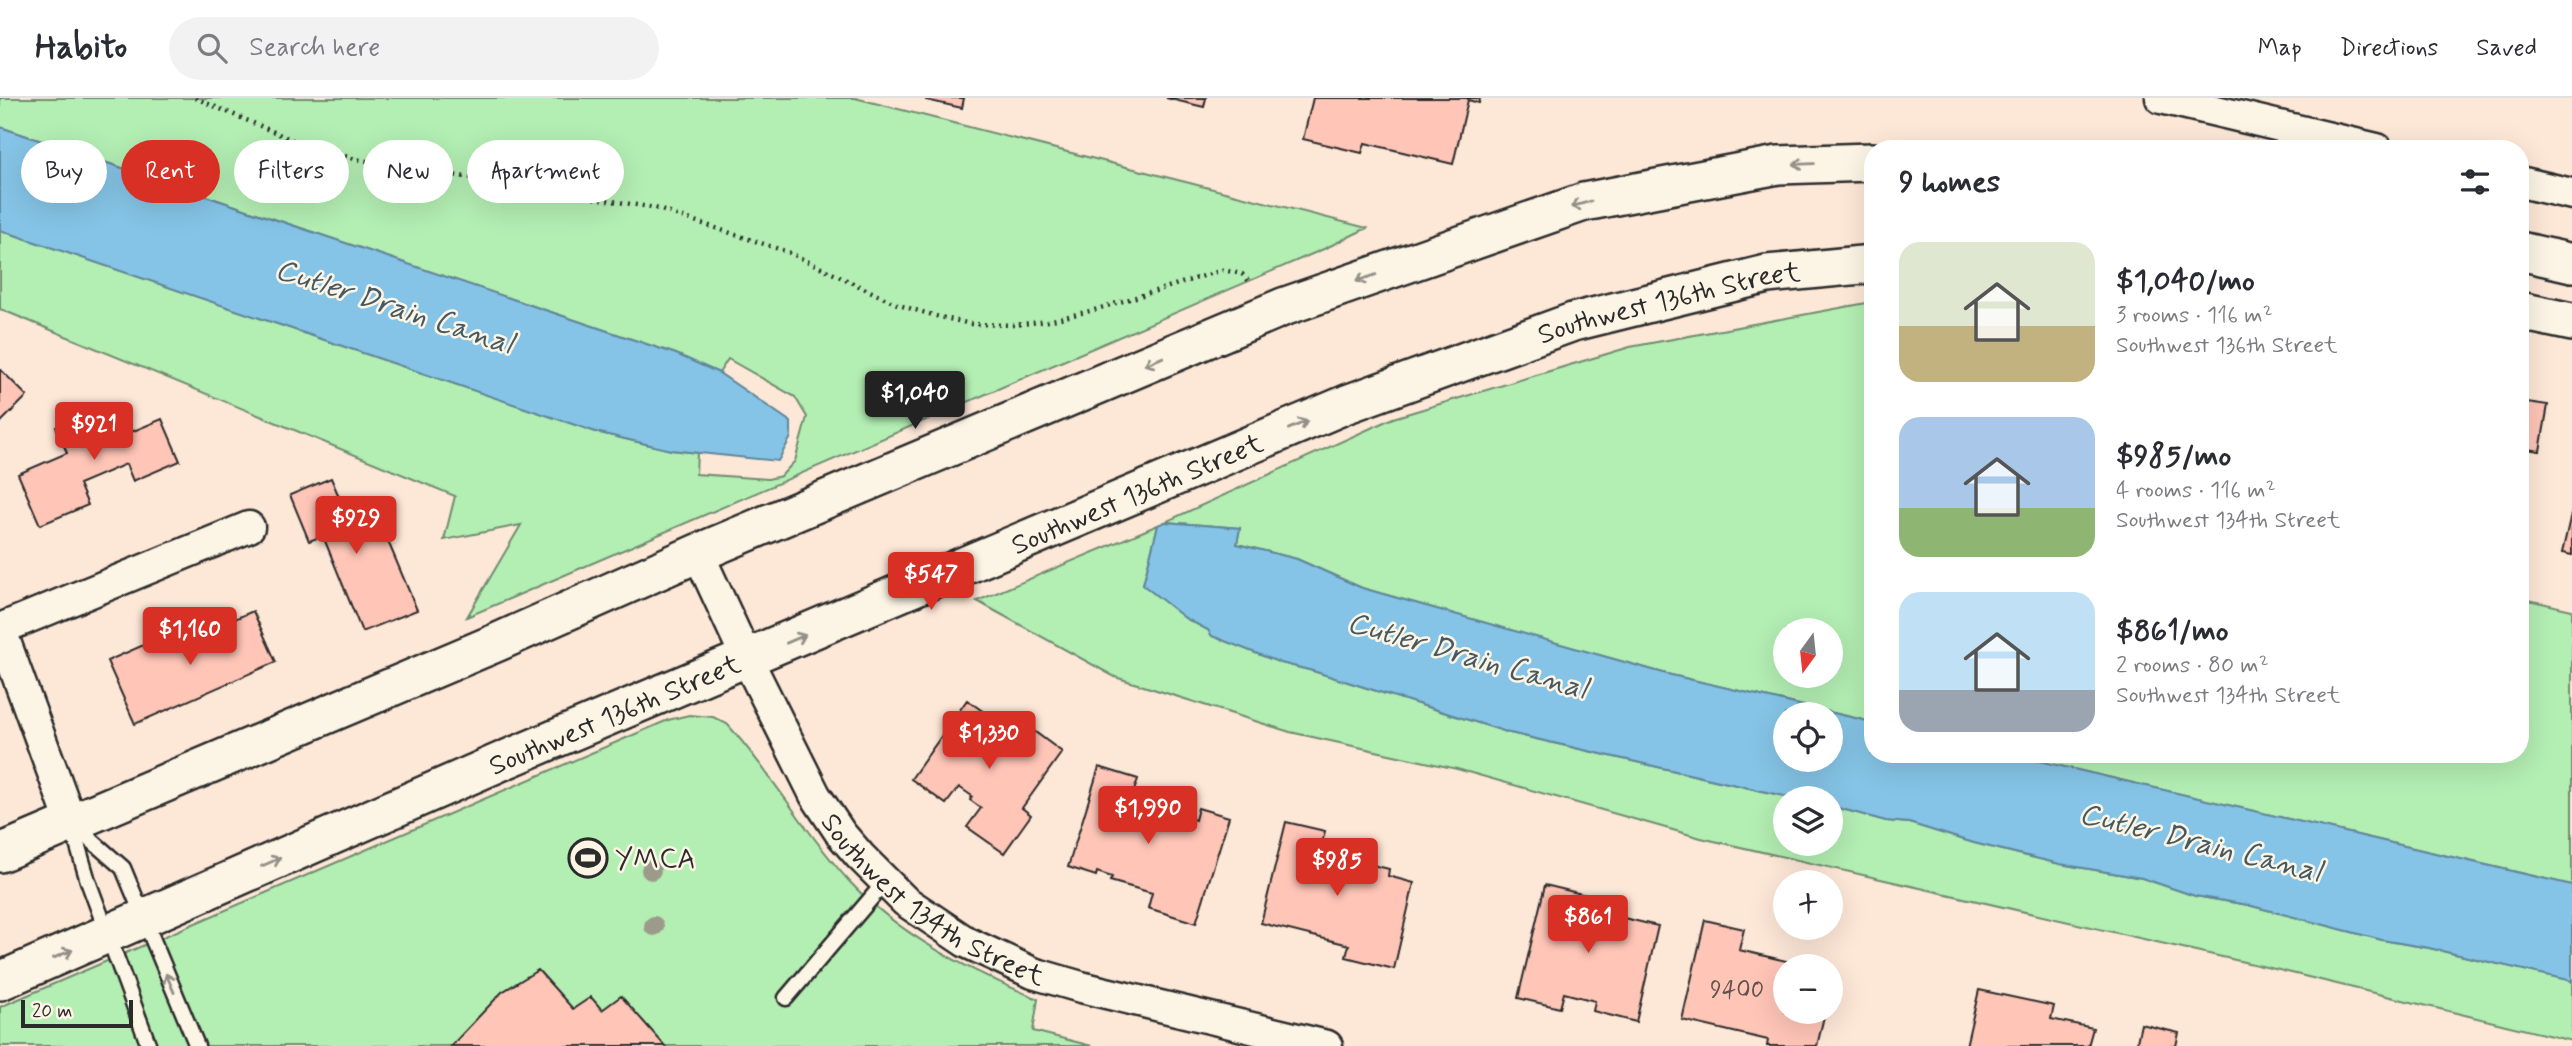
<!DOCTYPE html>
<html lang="en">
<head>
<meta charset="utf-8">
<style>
	:root { --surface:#fff; --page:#f2f2f3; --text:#2b2b33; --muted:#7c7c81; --line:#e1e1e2; --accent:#d93025 }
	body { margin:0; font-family:Mynerve,sans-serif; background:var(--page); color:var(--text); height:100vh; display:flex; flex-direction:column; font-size:26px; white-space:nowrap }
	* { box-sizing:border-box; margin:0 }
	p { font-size:23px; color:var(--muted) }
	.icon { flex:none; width:38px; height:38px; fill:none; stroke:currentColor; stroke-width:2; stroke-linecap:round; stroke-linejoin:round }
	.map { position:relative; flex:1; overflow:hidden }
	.sheet { position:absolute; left:1864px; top:42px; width:665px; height:623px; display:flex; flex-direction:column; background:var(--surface); border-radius:28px; box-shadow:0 7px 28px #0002 }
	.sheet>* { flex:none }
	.banner { position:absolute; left:21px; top:42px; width:665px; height:63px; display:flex; gap:14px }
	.needle { width:46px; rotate:195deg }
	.controls { position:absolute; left:1773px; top:520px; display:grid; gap:14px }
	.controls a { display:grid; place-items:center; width:70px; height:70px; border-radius:50%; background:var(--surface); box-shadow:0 7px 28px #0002; font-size:35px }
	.scale { position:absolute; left:21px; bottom:18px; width:112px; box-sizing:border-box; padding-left:7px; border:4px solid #2b2b2b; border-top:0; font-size:19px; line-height:24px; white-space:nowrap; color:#2b2b2b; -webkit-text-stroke:5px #fcf5e5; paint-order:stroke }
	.price { position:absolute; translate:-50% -60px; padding:0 16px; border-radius:7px; background:var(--accent); color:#fff; font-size:23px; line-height:46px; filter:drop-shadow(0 2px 4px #0008) }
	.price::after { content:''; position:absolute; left:50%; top:42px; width:21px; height:16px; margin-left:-10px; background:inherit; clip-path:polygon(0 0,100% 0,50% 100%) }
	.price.active { background:#222; color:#fff }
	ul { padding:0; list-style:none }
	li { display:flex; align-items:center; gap:21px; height:175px; padding:0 35px }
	li span { display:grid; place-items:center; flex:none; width:196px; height:140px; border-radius:21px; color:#555 }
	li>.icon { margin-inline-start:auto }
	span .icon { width:84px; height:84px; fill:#fffc; stroke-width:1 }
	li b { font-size:30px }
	h2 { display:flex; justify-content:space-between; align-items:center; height:84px; padding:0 35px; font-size:30px }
	.chip { padding:0 24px; border-radius:32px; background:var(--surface); box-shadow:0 7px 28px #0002; font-size:24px; line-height:63px }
	.chip.active { background:var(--accent); color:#fff }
	header { display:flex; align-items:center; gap:42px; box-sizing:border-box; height:98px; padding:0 35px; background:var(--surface); border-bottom:2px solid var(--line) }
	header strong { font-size:33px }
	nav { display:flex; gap:38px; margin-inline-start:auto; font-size:24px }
	.search { width:490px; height:63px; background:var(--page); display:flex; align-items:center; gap:18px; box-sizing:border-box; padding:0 24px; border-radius:38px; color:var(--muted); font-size:26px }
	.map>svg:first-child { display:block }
	.green { fill:#b3eeb3; stroke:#6f8c6f; stroke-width:2; fill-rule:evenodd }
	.water { fill:#85c4e6; stroke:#61879b; stroke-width:2; fill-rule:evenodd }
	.building { fill:#ffc5b7; stroke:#2b2b2b; stroke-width:2 }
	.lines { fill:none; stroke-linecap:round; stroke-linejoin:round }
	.service-casing { stroke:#2b2b2b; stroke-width:19 }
	.minor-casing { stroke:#2b2b2b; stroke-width:35 }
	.tertiary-casing { stroke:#2b2b2b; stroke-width:42 }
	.path { stroke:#2b2b2b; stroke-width:4.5; stroke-dasharray:2 5; stroke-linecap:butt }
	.service { stroke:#fcf5e5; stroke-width:14 }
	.minor { stroke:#fcf5e5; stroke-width:30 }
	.tertiary { stroke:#fcf5e5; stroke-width:37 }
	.tree { fill:#9c9b8b }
	.oneway { stroke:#949088 }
	.labels { text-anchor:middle; stroke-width:5; stroke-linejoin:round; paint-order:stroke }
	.number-label { font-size:24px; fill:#60524e }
	.street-label { font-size:28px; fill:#2b2b2b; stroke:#fcf5e5 }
	.poi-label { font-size:28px; fill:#2b2b2b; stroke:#fcf5e5; text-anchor:start }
	.water-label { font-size:30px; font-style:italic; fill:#465963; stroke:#fcf5e5 }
</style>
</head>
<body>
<header>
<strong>Habito</strong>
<div class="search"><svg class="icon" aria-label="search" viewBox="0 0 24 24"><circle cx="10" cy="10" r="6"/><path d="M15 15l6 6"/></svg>Search here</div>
<nav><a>Map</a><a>Directions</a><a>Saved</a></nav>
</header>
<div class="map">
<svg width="2572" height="948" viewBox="0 0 2572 948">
	<rect width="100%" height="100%" fill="#fde7d7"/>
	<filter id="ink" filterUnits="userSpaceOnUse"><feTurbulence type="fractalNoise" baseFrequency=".0143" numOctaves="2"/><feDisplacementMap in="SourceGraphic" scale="14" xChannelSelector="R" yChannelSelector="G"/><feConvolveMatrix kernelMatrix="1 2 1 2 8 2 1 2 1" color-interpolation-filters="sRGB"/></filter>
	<g filter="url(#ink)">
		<!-- green -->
		<path class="green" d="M0,0H855L1367,130L1326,150L467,519L521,427L444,442L455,398L0,211V132L596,334L671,352L697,355L696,376L768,381L781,378L795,363L807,319L795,299L728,261L719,275L676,256L0,29Z
			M1872,204V330L1869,350L1872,352V624L1667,576L1362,490L1297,461L1237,446L1240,430L1165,424L1393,320L1630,249ZM1785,532H1830V578H1785Z
			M1158,427L1143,486L1185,520L1208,532L1212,538L1281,565L1313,573L1510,635L1793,700H1785V746H1830L1831,708L1886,723L1909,725L1974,745L2060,766L2142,780L2195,798L2248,807L2382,842L2429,850L2572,883V943L2279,872L1701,740L1457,671L1290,634L1115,579L977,503Z
			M2520,500L2572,512V787L2009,656H2520Z
			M689,617L713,619L727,626C772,675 804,734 849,783C901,839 969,872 1038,901L1033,933L1092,948H0V909L668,622Z"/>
		<!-- water -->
		<path class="water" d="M0,29L676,256L719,275L791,324V339L778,363L671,352L596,334L0,132Z
			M1165,424L1240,430L1237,446L1297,461L1362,490L1667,576L1872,624V656H2009L2572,787V883L2429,850L2382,842L2248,807L2195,798L2142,780L2060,766L1974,745L1909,725L1886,723L1831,708L1830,700H1793L1510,635L1313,573L1281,565L1212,538L1208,532L1185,520L1143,487L1158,427ZM1785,616H1830V662H1785Z"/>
		<!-- building -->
		<path class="building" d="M926,0H964L962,10L926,2Z
			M1166,0H1206L1204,9Z
			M1313,0H1480L1479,5L1468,2L1453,66L1365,45L1362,55L1303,41Z
			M0,271L27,298L0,325Z
			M2520,303L2548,307L2540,353L2520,350Z
			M103,309L117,340L162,321L180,363L133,383L126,366L79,386L88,407L40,427L18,376L67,355L56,329Z
			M331,380L351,427L377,417L417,512L362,534L323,438L309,443L290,397Z
			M2572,412V457L2562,455Z
			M253,513L276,564L135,626L107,563L155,542L160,553Z
			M967,602L1011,633L1019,622L1062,654L1022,710L1031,717L1004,755L967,729L981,710L970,702L972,698L959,689L946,706L911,681Z
			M1099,669L1138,681L1131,702L1195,722L1198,710L1229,719L1196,825L1148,810L1152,795L1110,783L1112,779L1097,774L1096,778L1068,769Z
			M1286,724L1325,733L1320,754L1389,771L1388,778L1414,785L1394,871L1346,859L1349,847L1261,825Z
			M1545,787L1619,805L1615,818L1658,828L1636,924L1593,913L1595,903L1564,895L1560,910L1518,900Z
			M1705,822L1744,831L1739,852L1808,868H1785V914H1825L1817,948H1767L1768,942L1682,922Z
			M538,872L573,911L591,899L602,912L621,898L665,948H451L502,894Z
			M1979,892L2054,908L2051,921L2093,930L2088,948H1966Z
			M2141,926L2179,935L2176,948H2136Z"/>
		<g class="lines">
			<!-- service casing -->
			<g class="service-casing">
				<path id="service" d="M71,725L88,783L149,948
					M74,727L123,770L197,948
					M786,900L885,784"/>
			</g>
			<!-- minor casing -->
			<g class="minor-casing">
				<g id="minor">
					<path d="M2161,0L2377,51"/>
					<path d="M2520,84L2572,96"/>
					<path id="s1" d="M698,455L747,561L815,697L841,736L860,758L905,803L966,844L1033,875L1081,889L1327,948"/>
					<path d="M0,530L71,724"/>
					<path d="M0,531L249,429"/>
				</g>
			</g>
			<!-- tertiary casing -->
			<g class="tertiary-casing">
				<g id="tertiary">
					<path d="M2520,153L2572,165"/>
					<path d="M2520,213L2572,224"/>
					<path d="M0,755L498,544L698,455L1283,209L1584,104L1778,67L1872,64"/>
					<path id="s2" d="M0,883L500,664L1347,306L1573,224L1767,176L1872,166"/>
				</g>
			</g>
			<!-- path -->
			<path class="path" d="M195,0L295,43L355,61L655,110L788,154L899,207L936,218L971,226L1014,227L1048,223L1094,212L1223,172L1242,176L1250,184"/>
			<!-- service -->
			<use href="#service" class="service"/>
			<!-- minor -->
			<use href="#minor" class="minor"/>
			<!-- tertiary -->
			<use href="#tertiary" class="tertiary"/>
		</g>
		<!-- trees -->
		<g class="tree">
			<circle cx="651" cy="772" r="10"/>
			<circle cx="654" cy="828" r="10"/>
		</g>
		<!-- one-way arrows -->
		<defs><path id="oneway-shaft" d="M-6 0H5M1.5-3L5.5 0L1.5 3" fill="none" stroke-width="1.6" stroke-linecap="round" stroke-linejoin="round" transform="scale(1.75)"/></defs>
		<g class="oneway">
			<use href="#oneway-shaft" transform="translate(1804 66) rotate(178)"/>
			<use href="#oneway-shaft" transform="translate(1581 106) rotate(164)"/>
			<use href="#oneway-shaft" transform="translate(1366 180) rotate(161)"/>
			<use href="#oneway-shaft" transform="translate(1154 263) rotate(157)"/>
			<use href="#oneway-shaft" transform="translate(1298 327) rotate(-23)"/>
			<use href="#oneway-shaft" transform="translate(796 541) rotate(-23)"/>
			<use href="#oneway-shaft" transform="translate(271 764) rotate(-24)"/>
			<use href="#oneway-shaft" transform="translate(63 856) rotate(-23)"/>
			<use href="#oneway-shaft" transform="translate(170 885) rotate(-113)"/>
		</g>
	</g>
	<!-- icons -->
	<defs>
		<g id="stadium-ring" transform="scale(2.0125)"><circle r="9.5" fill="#fcf5e5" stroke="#2b2b2b" stroke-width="1.5"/><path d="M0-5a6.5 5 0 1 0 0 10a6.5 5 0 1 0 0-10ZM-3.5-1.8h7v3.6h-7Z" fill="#2b2b2b"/></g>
	</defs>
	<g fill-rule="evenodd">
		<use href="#stadium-ring" x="588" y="760"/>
	</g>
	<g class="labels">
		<!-- number labels -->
		<g class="number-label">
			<text x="1737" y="899">9400</text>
		</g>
		<!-- street labels -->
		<g class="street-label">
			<text dy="10" stroke="none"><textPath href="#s2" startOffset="1804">Southwest 136th Street</textPath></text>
			<text dy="10" stroke="none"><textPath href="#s2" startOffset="1237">Southwest 136th Street</textPath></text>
			<text dy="10" stroke="none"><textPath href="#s2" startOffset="670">Southwest 136th Street</textPath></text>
			<text dy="10" stroke="none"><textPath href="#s1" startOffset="430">Southwest 134th Street</textPath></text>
		</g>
		<!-- poi labels -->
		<g class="poi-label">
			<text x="615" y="770">YMCA</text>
		</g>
		<!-- water labels -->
		<g class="water-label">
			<text transform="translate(395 208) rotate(18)" y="10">Cutler Drain Canal</text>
			<text transform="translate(1468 557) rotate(16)" y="10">Cutler Drain Canal</text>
			<text transform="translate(2201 744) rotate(14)" y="10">Cutler Drain Canal</text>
		</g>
	</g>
</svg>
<div class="controls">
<a><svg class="needle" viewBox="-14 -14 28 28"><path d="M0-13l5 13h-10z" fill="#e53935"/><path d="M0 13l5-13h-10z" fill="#7c7c81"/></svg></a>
<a><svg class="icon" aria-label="locate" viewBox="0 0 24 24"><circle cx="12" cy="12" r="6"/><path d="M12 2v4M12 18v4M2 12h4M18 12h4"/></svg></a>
<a><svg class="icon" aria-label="layers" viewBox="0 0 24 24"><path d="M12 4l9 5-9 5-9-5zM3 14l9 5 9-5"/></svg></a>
<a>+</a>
<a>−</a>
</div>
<div class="scale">20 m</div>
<b class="price active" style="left:915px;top:333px">$1,040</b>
<b class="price" style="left:94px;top:364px">$921</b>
<b class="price" style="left:356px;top:458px">$929</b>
<b class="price" style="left:931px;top:514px">$547</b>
<b class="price" style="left:190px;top:569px">$1,160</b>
<b class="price" style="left:989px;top:673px">$1,330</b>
<b class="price" style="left:1148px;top:748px">$1,990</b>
<b class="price" style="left:1337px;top:800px">$985</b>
<b class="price" style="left:1588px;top:857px">$861</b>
<div class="banner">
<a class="chip">Buy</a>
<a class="chip active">Rent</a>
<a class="chip">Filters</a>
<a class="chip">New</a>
<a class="chip">Apartment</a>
</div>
<section class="sheet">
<h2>9 homes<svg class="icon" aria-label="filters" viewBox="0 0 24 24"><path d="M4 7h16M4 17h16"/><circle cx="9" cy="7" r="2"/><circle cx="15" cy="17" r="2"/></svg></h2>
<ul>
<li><span style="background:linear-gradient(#dfe7d0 60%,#c2b280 0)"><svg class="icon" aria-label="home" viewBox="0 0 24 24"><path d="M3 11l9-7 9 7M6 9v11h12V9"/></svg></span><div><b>$1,040/mo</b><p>3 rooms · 116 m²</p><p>Southwest 136th Street</p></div></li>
<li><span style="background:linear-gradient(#a9c7e8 65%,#8fb573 0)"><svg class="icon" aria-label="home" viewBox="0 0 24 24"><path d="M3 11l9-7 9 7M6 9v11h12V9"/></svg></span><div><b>$985/mo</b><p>4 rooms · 116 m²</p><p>Southwest 134th Street</p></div></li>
<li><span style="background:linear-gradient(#bfe0f5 70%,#9aa5b1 0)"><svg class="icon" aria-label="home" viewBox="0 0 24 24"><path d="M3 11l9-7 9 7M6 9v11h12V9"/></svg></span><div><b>$861/mo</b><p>2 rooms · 80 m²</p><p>Southwest 134th Street</p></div></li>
</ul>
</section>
</div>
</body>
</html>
